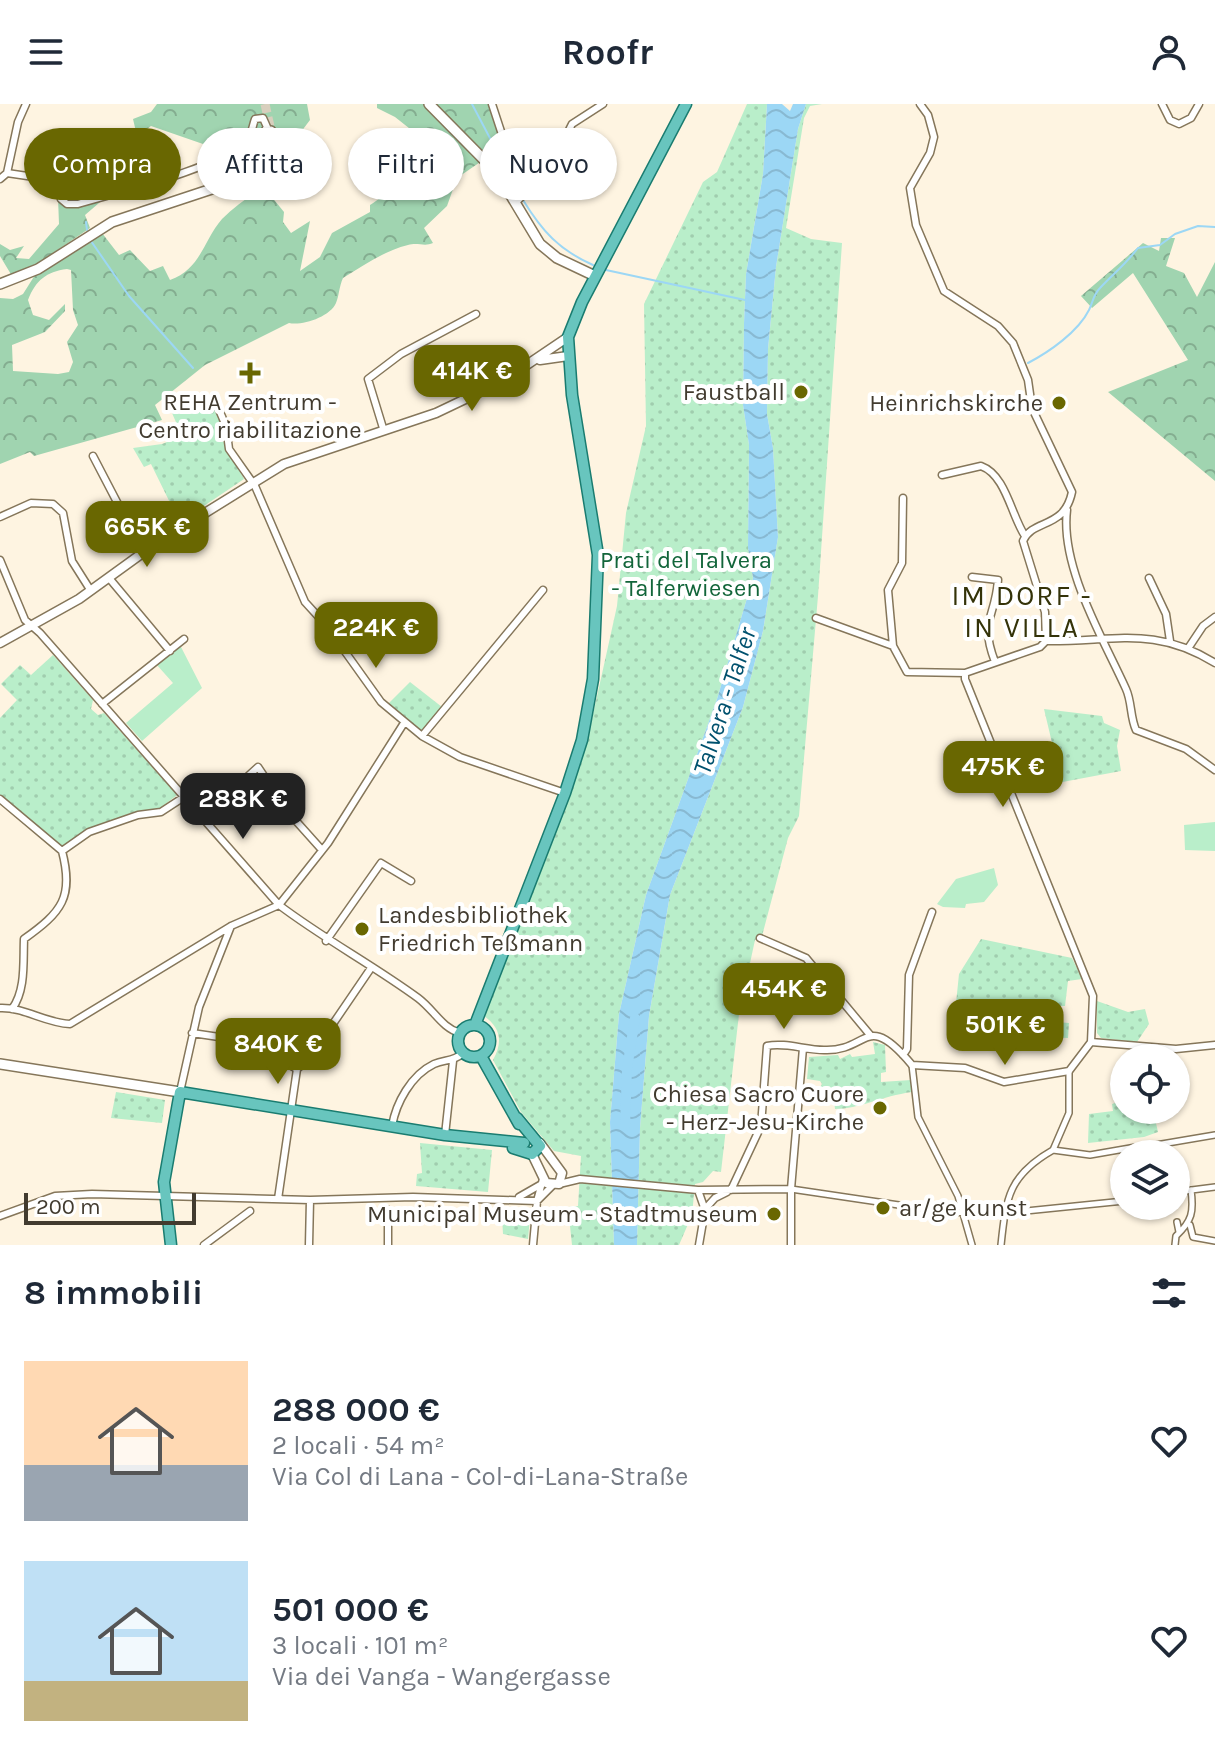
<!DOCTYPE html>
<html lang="it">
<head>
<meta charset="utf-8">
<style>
	:root { --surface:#fff; --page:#f2f2f3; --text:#1f2937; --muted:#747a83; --accent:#696701 }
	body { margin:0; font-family:Karla,sans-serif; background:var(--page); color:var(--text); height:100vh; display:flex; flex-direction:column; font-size:30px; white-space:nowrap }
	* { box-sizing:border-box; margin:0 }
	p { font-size:26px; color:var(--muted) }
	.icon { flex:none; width:44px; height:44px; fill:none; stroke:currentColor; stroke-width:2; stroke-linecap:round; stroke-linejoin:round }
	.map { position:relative; height:1141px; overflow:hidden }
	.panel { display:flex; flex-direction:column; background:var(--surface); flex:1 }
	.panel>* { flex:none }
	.guide { position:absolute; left:24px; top:24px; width:800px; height:72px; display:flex; gap:16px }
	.controls { position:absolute; left:1110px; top:940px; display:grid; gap:16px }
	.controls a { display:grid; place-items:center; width:80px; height:80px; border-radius:50%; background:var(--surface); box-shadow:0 2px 6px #0004; font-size:40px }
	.scale { position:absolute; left:24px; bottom:20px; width:172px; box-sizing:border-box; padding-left:8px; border:4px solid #423b2f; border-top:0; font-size:22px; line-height:28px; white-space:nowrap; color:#423b2f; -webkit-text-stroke:6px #fff; paint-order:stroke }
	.price { position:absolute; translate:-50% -68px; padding:0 18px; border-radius:16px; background:var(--accent); color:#fff; font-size:26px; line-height:52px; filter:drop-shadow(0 2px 4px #0008) }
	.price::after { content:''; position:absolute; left:50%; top:48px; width:24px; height:18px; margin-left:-12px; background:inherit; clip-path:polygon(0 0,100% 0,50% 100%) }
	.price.on { background:#222; color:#fff }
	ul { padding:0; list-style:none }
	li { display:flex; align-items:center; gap:24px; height:200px; padding:0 24px }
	li span { display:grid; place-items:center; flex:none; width:224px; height:160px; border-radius:0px; color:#555 }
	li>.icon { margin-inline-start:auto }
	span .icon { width:96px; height:96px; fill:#fffc; stroke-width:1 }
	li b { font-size:34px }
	h2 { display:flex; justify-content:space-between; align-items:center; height:96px; padding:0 24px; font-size:34px }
	.tag { padding:0 28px; border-radius:36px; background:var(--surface); box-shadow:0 2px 6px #0004; font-size:28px; line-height:72px }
	.tag.on { background:var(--accent); color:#fff }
	header { display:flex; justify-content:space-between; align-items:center; height:104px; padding:0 24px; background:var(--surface); font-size:36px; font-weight:700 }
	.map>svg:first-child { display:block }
	.grass { fill:#b9eeca }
	.forest { fill:url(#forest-crowns); fill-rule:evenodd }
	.park { fill:url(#park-dots) }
	.water { fill:url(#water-waves) }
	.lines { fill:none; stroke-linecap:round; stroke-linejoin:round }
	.stream { stroke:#9cd7f5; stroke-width:2 }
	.river { stroke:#9cd7f5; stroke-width:10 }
	.secondary-tunnel { stroke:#d8cfbd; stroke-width:9; stroke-dasharray:9 4.5; stroke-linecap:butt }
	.pedestrian-casing { stroke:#85765a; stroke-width:8 }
	.minor-casing { stroke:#85765a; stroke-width:9 }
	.tertiary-casing { stroke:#85765a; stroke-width:11 }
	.secondary-casing { stroke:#85765a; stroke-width:12 }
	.primary-casing { stroke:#1a7c70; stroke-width:13 }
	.pedestrian { stroke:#fff; stroke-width:5 }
	.minor { stroke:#fff; stroke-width:6 }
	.tertiary { stroke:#fff; stroke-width:8 }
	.secondary { stroke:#fff; stroke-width:9 }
	.primary { stroke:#68c5be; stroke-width:10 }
	.poi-dot { fill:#696701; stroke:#fff; stroke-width:3 }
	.labels { text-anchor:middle; stroke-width:8; stroke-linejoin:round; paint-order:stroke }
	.poi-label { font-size:24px; fill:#423b2f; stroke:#fff; text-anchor:end }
	.park-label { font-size:24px; fill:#12653a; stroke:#fff }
	.water-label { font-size:26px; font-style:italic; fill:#00516e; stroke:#fff }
	.quarter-label { font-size:28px; letter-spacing:2px; fill:#343309; stroke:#fff }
</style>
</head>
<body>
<header><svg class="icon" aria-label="menu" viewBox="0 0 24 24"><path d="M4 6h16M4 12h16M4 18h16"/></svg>Roofr<svg class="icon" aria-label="person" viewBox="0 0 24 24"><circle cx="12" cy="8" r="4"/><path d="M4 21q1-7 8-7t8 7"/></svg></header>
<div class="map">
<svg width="1215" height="1141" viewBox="0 0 1215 1141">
	<defs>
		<pattern id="forest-crowns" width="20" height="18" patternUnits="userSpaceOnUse" patternTransform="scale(2)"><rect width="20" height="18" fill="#a0d4b0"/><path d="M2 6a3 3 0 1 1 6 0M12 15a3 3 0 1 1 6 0" fill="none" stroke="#84ad90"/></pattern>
		<pattern id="park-dots" width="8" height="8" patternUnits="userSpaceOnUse" patternTransform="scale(2)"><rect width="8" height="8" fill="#b9eeca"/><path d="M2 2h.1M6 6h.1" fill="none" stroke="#a0cdae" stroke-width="1.8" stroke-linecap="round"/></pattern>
		<pattern id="water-waves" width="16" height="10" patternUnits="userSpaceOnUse" patternTransform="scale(2)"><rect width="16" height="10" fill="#9cd7f5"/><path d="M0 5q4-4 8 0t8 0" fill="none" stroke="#88b9d2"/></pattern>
	</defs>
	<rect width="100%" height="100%" fill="#fef4e1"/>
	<!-- grass -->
	<path class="grass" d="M180,541L202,584L142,637L126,619L173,579L156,560Z
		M1215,718V747L1185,746L1184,721Z
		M994,764L998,781L984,798L966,800L965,804L943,803L937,800L956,775Z"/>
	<!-- forest -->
	<path class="forest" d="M157,0H307L310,16L270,69L274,80L271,92L284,108L283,118L291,129L310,117L300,167L320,153L332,129L370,108V101C378,96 390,86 399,84C426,79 431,77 443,51L395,13L377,4V0H494L515,67L512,70L521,86L517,90L489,52L457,74L447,102L424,124L433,139C424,143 418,138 408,141C384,147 364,161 343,174C339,183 339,192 336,199C330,213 302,222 289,219L205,261L155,301L162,316L34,352L30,348L0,360V194L13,195L23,190L35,171L102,129L119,151L130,146L150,167L163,162L170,176C201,165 203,137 222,115C234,103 249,93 262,83L257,72L243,71L230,45L213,53L203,40L151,22L137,32L133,15L151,8ZM67,165L71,166L73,206L78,221L67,238L73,258L69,268L58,270L13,267L12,241L45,228L65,207V200L49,216L33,211L28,196C36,176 46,168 67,165Z
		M82,88L89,96L106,93L85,111L90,124L28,166L12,172L0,152V140L10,146L24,142L16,154L29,155L59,120L58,94Z
		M1161,134H1175L1166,162L1184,169L1197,193L1215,158V377L1108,288L1188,256L1133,169L1092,204L1081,192L1143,139L1159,147Z"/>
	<!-- park -->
	<path class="park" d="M747,0H767L763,70L746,170L744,219L743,301L749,341L748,444L753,474L717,595L646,791L619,910L610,1018L614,1141H572L568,1103L578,1102L581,1052L554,1047L521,1008L493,956C503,938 501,924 484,912L592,615L617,502L626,409L646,322L644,200L703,78L717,68Z
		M806,0H822L810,2L804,14L786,124L811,135L842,139L818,492L799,712L788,734L762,832L755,836L739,910L721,1068L713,1067L703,1078L695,1080L692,1111L679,1141H637L640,1024L649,912L670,791L743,603L763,527L778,433L773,344L767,310L768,245L776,163L798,25Z
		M213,296L223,320V337L244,375L195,408H186L184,415H178L151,360L144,363L133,344L162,340L182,332L172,309Z
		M53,551L93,596L91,605L98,611L104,609L177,691L159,705L131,709L90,724L63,743L0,692V614L17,596L1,580L20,561L31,571Z
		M410,578L442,603L421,629L388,600Z
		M1044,605L1102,612L1104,619L1120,626L1117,642L1121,667L1015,687L1002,653L1053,643Z
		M981,835L1072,854L1082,875L1068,877L1065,902H1057L1056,918L1069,919L1068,934L1009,932L1008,915C979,916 981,931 955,909L959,870Z
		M1097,897L1128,908L1145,905L1149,920L1137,938L1101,934L1097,929Z
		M873,938L885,941L886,968L881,969V978L911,976L912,988C882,992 859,1005 835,1005L833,987L819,985L822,980L820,977L807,975L809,953L838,951L840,955L850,950L852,953L875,950Z
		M116,988L165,996L162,1019L111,1014Z
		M1124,996V1006H1153L1158,1028L1144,1033L1088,1039L1089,1010L1113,1007L1112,1000Z
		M420,1039L492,1046L488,1088L416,1082L417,1070L422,1069Z
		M492,1104L523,1105L530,1113L528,1135L503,1130L502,1113L493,1114Z"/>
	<!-- water -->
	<path class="water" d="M767,0H782L790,7L793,0H806L798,25L776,163L768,245L767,310L773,344L778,433L763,527L743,603L670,791L649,912L640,1024L637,1141H614L610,1018L619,910L646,791L717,595L753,474L748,444L749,341L743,301L744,219L746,170L763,70Z"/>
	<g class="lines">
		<!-- stream -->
		<path class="stream" d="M472,0L520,91
			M523,96C542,127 559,146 593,161
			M86,118L87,126
			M91,137L129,192L193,264
			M606,166L745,196
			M1028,259C1049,248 1078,228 1089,206C1093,198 1093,191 1100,184C1114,169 1124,162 1138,144L1160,141L1175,130L1198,122L1215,123"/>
		<!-- river -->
		<path class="river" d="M625,1022L627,965L635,914"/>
		<!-- secondary-tunnel -->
		<path class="secondary-tunnel" d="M265,0L271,27"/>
		<!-- pedestrian casing -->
		<g class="pedestrian-casing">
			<path id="pedestrian" d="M912,961L918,1013L958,1092L972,1141
				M1144,1043L1215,1031
				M1053,1046L1090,1051L1136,1043
				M1053,1046L1069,1009V967
				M791,1085L946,1108L997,1110L1124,1097
				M1176,1088L1215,1083
				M1177,1118L1179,1128
				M1190,1121L1193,1133L1215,1137
				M1001,1141C1006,1093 1009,1071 1053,1046
				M1175,1141L1176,1132C1192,1117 1194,1108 1191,1086"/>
		</g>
		<!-- minor casing -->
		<g class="minor-casing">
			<path id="minor" d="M492,0L513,64L525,87
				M920,0L928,11L934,33L930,49L910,84L916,121L944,187L998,222L1013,239L1028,276L1032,304L1072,388C1064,426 1033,414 1023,437L1045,508L1046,537
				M1162,0L1170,16L1179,20L1191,14L1199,0
				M7,69L34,73L76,69L81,81L64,88L61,95L67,100H78C118,88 218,65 246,37C252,31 252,23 255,15L263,14L267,23L243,60L241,76
				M0,75L7,69L18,18L26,0
				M515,99L548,68L572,20L603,0
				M214,294L226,322L229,345L255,382L305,498L326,521L381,598L422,632L460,653L565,689
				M383,324L368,275L401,250L476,210
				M93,352L143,448
				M942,371L981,362C1006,371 1011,411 1025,432
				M1067,406C1060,463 1103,534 1126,585C1132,598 1130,613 1136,626L1186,645L1215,666
				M0,413L31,399L53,400L63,409L72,457L91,487
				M0,456L25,516L40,529L279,801C324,835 373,861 418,894C434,906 442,924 460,929
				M972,473L998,476C995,516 979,515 995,558
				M109,474L170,547
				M1149,474L1166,510L1170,537
				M816,514L893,542L907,568L965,569
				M1046,537L1040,543L965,569V575L1093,892L1091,938
				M1046,537C1114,538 1154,521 1215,559
				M893,542L888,486L902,459L903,394
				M1189,543L1203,522L1215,513
				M102,600L184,535
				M422,632L543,486
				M0,695L62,747
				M202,714L258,663L288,708L322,746
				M62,747L89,728L138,711L161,708L184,693
				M279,801L328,739L404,619
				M760,834L806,854L871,932
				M326,837L381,759L411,777
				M0,904C24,903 45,919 70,920L231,822L279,801
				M12,905C26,886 23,858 24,835C62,808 74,793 62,747
				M192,929L246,937L297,965
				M1091,938L1176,945L1215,941
				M903,951L907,945L909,871L932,808
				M180,988L199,903L231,822
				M392,1022C396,999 411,971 434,960C445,955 453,958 463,949
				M445,1031L453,957
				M559,1080L580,1075L698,1086L791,1085
				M698,1086L705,1106L699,1141
				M731,1086L761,1022L767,942C785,938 805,946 824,946C869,948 865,905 912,961L965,964L1004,978L1069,967L1091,938
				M519,1093L540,1081
				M278,1095L297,965L309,955L371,864
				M705,1105L715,1094L727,1088
				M388,1106V1141
				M0,1112L55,1092L92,1090L310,1096L413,1093L537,1097L552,1082
				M204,1141L250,1107
				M309,1141L310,1096
				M533,1141L537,1097L543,1075
				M791,1141V1085L803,944"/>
		</g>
		<!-- tertiary casing -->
		<g class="tertiary-casing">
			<path id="tertiary" d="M540,256L568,252
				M0,539L79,495L155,440L284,360L436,309L503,277L568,233
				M532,1050L546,1079L559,1080L562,1069L540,1039"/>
		</g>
		<!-- secondary casing -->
		<g class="secondary-casing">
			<path id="secondary" d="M429,0L498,70L540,140L557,154L595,172
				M0,180L38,165L112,118L245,74L264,55L271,27
				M0,960L180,988"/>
		</g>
		<!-- primary casing -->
		<g class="primary-casing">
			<path id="primary" d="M475,921L565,689L582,636L593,575L598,451L572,291L568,233L582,198L686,0
				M458 937a16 16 0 1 1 32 0a16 16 0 1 1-32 0Z
				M481,952L519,1020
				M513,1044L532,1050L540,1042L517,1014
				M171,1141L164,1078L180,988L445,1031L524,1039"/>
		</g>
		<!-- pedestrian -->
		<use href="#pedestrian" class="pedestrian"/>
		<!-- minor -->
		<use href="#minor" class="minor"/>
		<!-- tertiary -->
		<use href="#tertiary" class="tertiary"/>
		<!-- secondary -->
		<use href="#secondary" class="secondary"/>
		<!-- primary -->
		<use href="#primary" class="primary"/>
	</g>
	<!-- markers -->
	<g class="poi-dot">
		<path d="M246 257h8v8h8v8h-8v8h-8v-8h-8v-8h8z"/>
		<circle cx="801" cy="288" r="8"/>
		<circle cx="1059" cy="299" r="8"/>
		<circle cx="362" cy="825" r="8"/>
		<circle cx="880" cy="1004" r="8"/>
		<circle cx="883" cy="1104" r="8"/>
		<circle cx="774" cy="1110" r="8"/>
	</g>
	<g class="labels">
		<!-- poi labels -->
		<g class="poi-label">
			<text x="785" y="296">Faustball</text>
			<text x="250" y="306" text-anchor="middle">REHA Zentrum -<tspan x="250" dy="28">Centro riabilitazione</tspan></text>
			<text x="1043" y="307">Heinrichskirche</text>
			<text x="378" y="819" text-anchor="start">Landesbibliothek<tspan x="378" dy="28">Friedrich Teßmann</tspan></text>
			<text x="864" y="998">Chiesa Sacro Cuore<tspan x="864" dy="28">- Herz-Jesu-Kirche</tspan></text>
			<text x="899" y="1112" text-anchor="start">ar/ge kunst</text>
			<text x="758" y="1118">Municipal Museum - Stadtmuseum</text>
		</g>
		<!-- park labels -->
		<g class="park-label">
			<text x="686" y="464">Prati del Talvera<tspan x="686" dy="28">- Talferwiesen</tspan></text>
		</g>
		<!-- water labels -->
		<g class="water-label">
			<text transform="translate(724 597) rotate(-72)" y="9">Talvera - Talfer</text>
		</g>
		<!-- quarter labels -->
		<g class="quarter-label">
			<text x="1022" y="501">IM DORF -<tspan x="1022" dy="32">IN VILLA</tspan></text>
		</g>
	</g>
</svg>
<div class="controls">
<a><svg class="icon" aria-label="locate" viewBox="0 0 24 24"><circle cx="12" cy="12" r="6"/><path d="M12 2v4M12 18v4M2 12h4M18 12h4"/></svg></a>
<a><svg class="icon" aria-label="layers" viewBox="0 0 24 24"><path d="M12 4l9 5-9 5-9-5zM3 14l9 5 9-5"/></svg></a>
</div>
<div class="scale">200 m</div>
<b class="price" style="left:472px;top:309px">414K €</b>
<b class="price" style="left:147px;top:465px">665K €</b>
<b class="price" style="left:376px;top:566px">224K €</b>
<b class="price" style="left:1003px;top:705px">475K €</b>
<b class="price on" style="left:243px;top:737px">288K €</b>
<b class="price" style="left:784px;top:927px">454K €</b>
<b class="price" style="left:1005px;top:963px">501K €</b>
<b class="price" style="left:278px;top:982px">840K €</b>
<div class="guide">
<a class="tag on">Compra</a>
<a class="tag">Affitta</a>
<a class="tag">Filtri</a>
<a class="tag">Nuovo</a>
</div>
</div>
<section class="panel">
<h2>8 immobili<svg class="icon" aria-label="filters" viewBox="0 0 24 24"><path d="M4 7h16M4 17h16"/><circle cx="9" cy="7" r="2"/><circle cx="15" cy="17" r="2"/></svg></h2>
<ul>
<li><span style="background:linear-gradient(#ffd9b3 65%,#9aa5b1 0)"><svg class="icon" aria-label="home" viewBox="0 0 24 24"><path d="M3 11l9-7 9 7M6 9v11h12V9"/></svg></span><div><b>288 000 €</b><p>2 locali · 54 m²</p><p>Via Col di Lana - Col-di-Lana-Straße</p></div><svg class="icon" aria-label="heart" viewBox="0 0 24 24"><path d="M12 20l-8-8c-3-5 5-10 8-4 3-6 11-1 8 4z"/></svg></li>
<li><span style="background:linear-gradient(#bfe0f5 75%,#c2b280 0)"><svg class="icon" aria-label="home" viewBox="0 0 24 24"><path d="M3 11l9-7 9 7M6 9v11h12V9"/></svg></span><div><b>501 000 €</b><p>3 locali · 101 m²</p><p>Via dei Vanga - Wangergasse</p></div><svg class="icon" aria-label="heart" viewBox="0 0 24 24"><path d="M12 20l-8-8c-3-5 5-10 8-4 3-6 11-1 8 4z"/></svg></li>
</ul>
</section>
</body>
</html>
